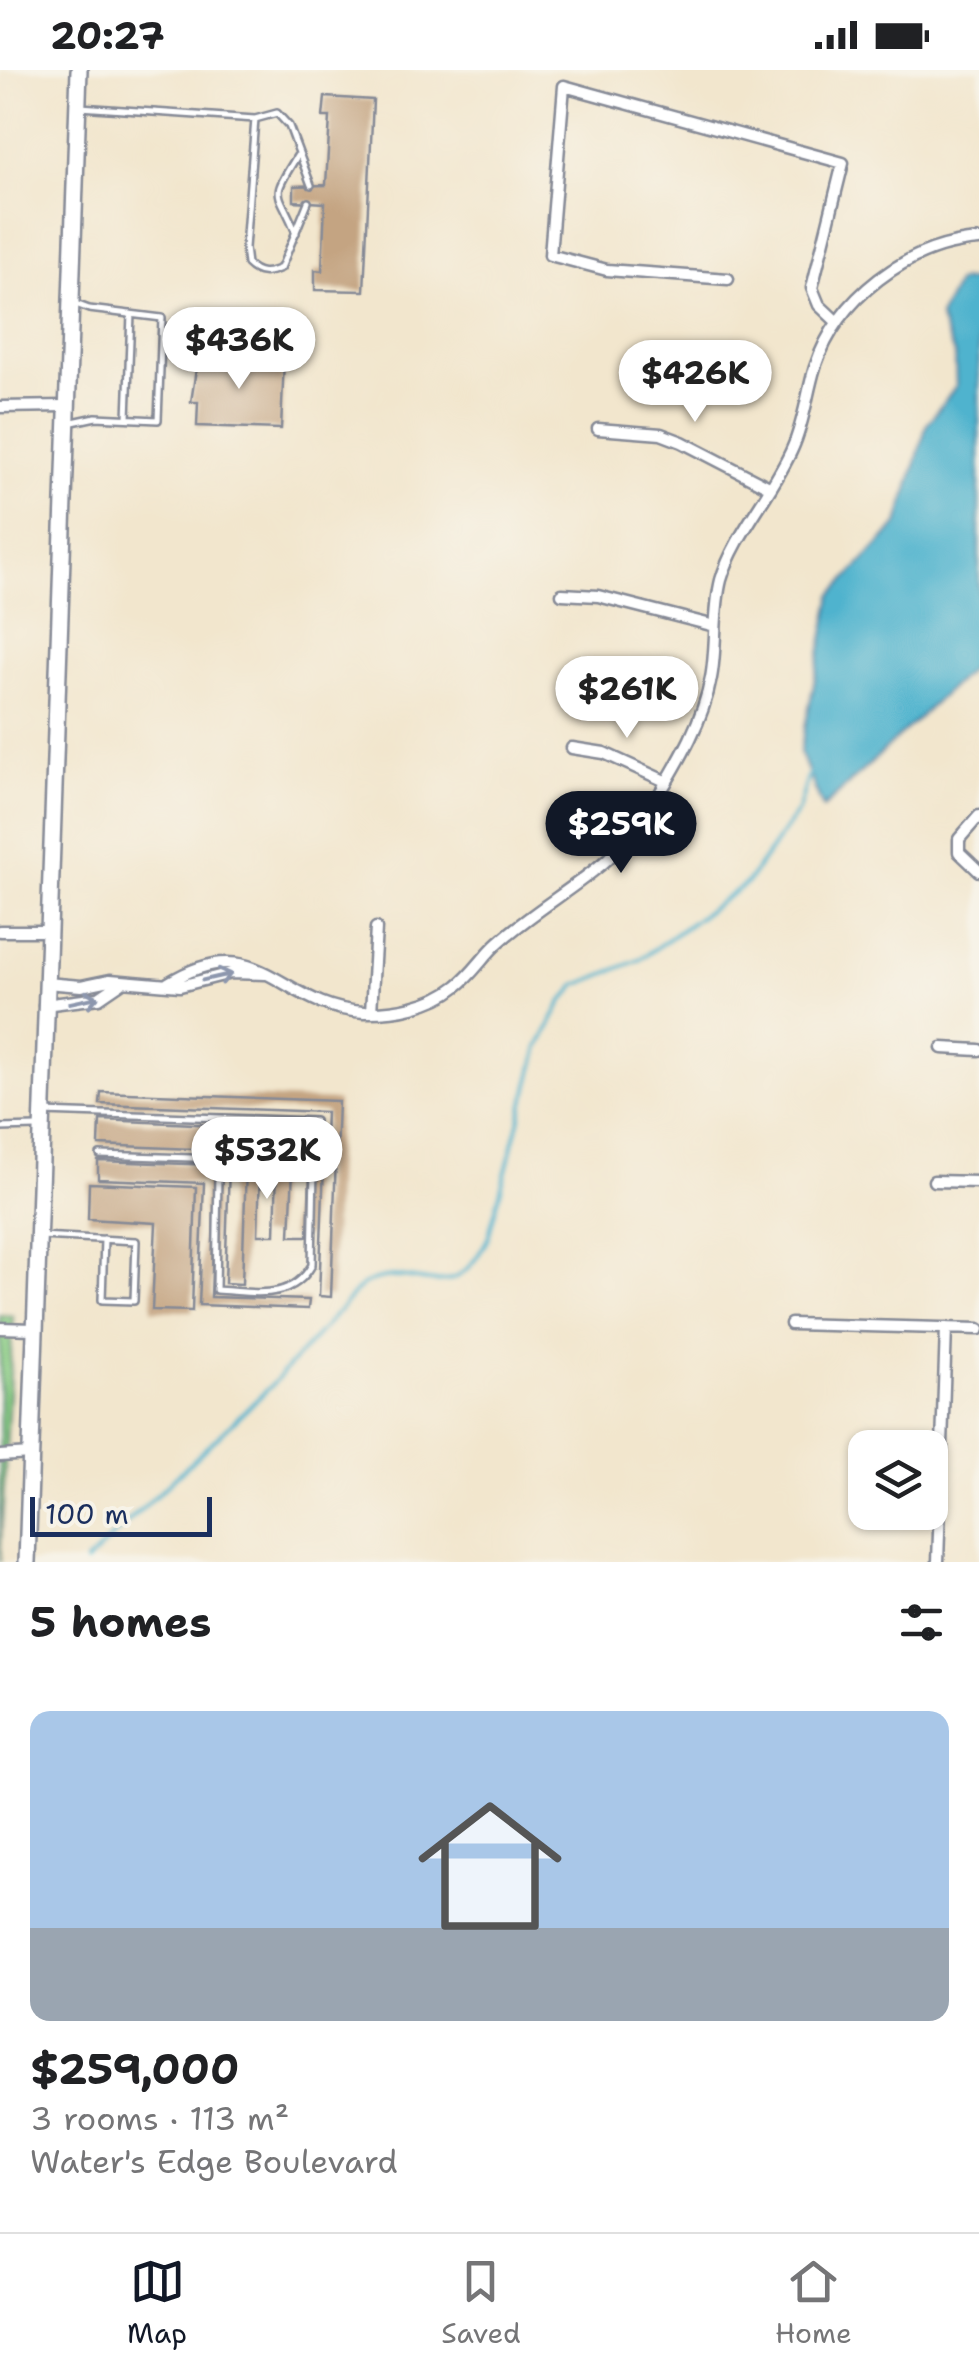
<!DOCTYPE html>
<html lang="en">
<head>
<meta charset="utf-8">
<style>
	:root { --surface:#fff; --page:#f6f6f6; --text:#202124; --muted:#757577; --line:#e0e0e0; --accent:#111827 }
	body { margin:0; font-family:"Shantell Sans",sans-serif; background:var(--page); color:var(--text); height:100vh; display:flex; flex-direction:column; font-size:38px; white-space:nowrap }
	* { box-sizing:border-box; margin:0 }
	p { font-size:32px; color:var(--muted) }
	.icon { flex:none; width:55px; height:55px; fill:none; stroke:currentColor; stroke-width:2; stroke-linecap:round; stroke-linejoin:round }
	.map { position:relative; height:1492px; overflow:hidden }
	.panel { display:flex; flex-direction:column; background:var(--surface); flex:1 }
	.panel>* { flex:none }
	.fabs { position:absolute; left:848px; top:1360px; display:grid; gap:20px }
	.fabs a { display:grid; place-items:center; width:100px; height:100px; border-radius:20px; background:var(--surface); box-shadow:0 2px 8px #0004; font-size:50px }
	.scale { position:absolute; left:30px; bottom:25px; width:182px; box-sizing:border-box; padding-left:10px; border:5px solid #1b2f5e; border-top:0; font-size:28px; line-height:35px; white-space:nowrap; color:#1b2f5e; -webkit-text-stroke:8px #f7f3e8; paint-order:stroke }
	.price { position:absolute; translate:-50% -85px; padding:0 22px; border-radius:35px; background:#fff; color:#222; font-size:32px; line-height:65px; filter:drop-shadow(0 2px 5px #0008) }
	.price::after { content:''; position:absolute; left:50%; top:60px; width:30px; height:22px; margin-left:-15px; background:inherit; clip-path:polygon(0 0,100% 0,50% 100%) }
	.price.selected { background:var(--accent); color:#fff }
	ul { padding:0; list-style:none }
	li { display:grid; align-content:center; gap:20px; height:530px; padding:0 30px }
	li+li { border-top:2px solid var(--line) }
	li span { display:grid; place-items:center; height:310px; border-radius:20px; color:#555 }
	li>.icon { margin-inline-start:auto }
	span .icon { width:180px; height:180px; fill:#fffc; stroke-width:1 }
	li b { font-size:42px }
	h2 { display:flex; justify-content:space-between; align-items:center; height:120px; padding:0 30px; font-size:42px }
	.status { display:flex; justify-content:space-between; align-items:center; height:70px; padding:0 50px; background:var(--surface); direction:ltr }
	.status svg { height:28px; fill:currentColor }
	.tabs { display:flex; justify-content:space-around; align-items:center; height:140px; border-top:2px solid var(--line); background:var(--surface); font-size:28px; color:var(--muted) }
	.tabs a { display:grid; justify-items:center; gap:5px }
	.tabs .selected { color:var(--accent) }
	.map>svg:first-child { display:block }
	.green { fill:#8acc84; stroke:#527e71; stroke-width:2.5 }
	.water { fill:#4fb3ce; stroke:#357196; stroke-width:2.5 }
	.lines { fill:none; stroke-linecap:round; stroke-linejoin:round }
	.stream { stroke:#4fb3ce; stroke-width:4 }
	.building { fill:#c4a482 }
	.service-casing { stroke:#868a96; stroke-width:10 }
	.minor-casing { stroke:#868a96; stroke-width:15 }
	.primary-casing { stroke:#868a96; stroke-width:20 }
	.service { stroke:#fff; stroke-width:5 }
	.minor { stroke:#fff; stroke-width:10 }
	.primary { stroke:#fff; stroke-width:15 }
	.oneway { stroke:#8d97ae }
</style>
</head>
<body>
<div class="status"><b>20:27</b><svg viewBox="0 0 49 12"><path d="M0 12V9h3v3zM5 12V6h3v6zM10 12V3h3v9zM15 12V0h3v12zM26 1h20v11H26zM47 4h2v5h-2z"/></svg></div>
<div class="map">
<svg width="979" height="1492" viewBox="0 0 979 1492">
	<rect width="100%" height="100%" fill="#f7f3e8"/>
	<filter id="ink" filterUnits="userSpaceOnUse"><feTurbulence type="fractalNoise" baseFrequency=".01" numOctaves="2"/><feDisplacementMap in="SourceGraphic" scale="20" xChannelSelector="R" yChannelSelector="G"/><feConvolveMatrix kernelMatrix="1 2 1 2 8 2 1 2 1" color-interpolation-filters="sRGB"/></filter>
	<filter id="wash" filterUnits="userSpaceOnUse"><feTurbulence type="fractalNoise" baseFrequency=".0048" numOctaves="4" result="noise"/><feDisplacementMap in="SourceGraphic" scale="40" xChannelSelector="R" yChannelSelector="G"/><feGaussianBlur stdDeviation="2.25" result="paint"/><feColorMatrix in="noise" values="0 0 0 0 0 0 0 0 0 0 0 0 0 0 0 0 0 1.4 0 .05"/><feComposite in="paint" operator="in"/></filter>
	<g filter="url(#wash)">
		<rect width="100%" height="100%" fill="#f2e6cd"/>
		<!-- green -->
		<path class="green" d="M0,1245L13,1246L0,1492Z"/>
		<!-- water -->
		<path class="water" d="M979,209V591L823,738L800,682L832,525L898,454L927,354L956,316L955,286L939,247L957,212Z"/>
		<g class="lines">
			<!-- stream -->
			<path class="stream" d="M86,1492L271,1316L362,1215C418,1187 447,1249 488,1168L539,977L562,932L577,915L639,890L747,813L798,741L809,704"/>
		</g>
		<g id="blocks">
			<!-- building -->
			<path class="building" d="M325,27L373,30L364,221L315,220V200L322,201L325,133L294,131V116L326,115L330,47H323Z
				M198,286L284,289L281,359L197,356L198,332H191Z
				M101,1022L338,1031L331,1227L319,1226L326,1042L100,1034Z
				M100,1050L218,1055L217,1080L99,1075Z
				M233,1056L312,1059L311,1084L232,1081Z
				M98,1091L216,1095L211,1227L309,1230L308,1239L199,1235L204,1113L98,1109Z
				M229,1097H246L242,1214L225,1213Z
				M260,1098L277,1099L275,1165H258Z
				M293,1099L310,1100L308,1166H290Z
				M89,1113L196,1117L192,1241L152,1240L156,1153L88,1149Z"/>
		</g>
	</g>
	<g filter="url(#ink)">
		<use href="#blocks" fill-opacity="0" stroke="#868a96" stroke-width="2.5"/>
		<g class="lines">
			<!-- service casing -->
			<g class="service-casing">
				<path id="service" d="M80,37L255,49L277,43L289,56L311,115
					M255,49L245,178L247,194C258,205 267,204 281,198L308,132
					M296,163C278,117 269,131 297,86
					M127,348L131,244
					M68,353L96,347L158,350L162,248L89,239L73,233
					M43,1042L315,1051L312,1195C291,1232 254,1222 216,1220L219,1048
					M0,1058L37,1057
					M100,1085L314,1092
					M40,1166L136,1171L134,1231L102,1230L104,1169"/>
			</g>
			<!-- minor casing -->
			<g class="minor-casing">
				<path id="minor" d="M728,209L607,200L550,185L564,16L843,93L812,218L819,235L836,251
					M0,337L65,336
					M598,359L661,364L682,372L771,418
					M562,524L598,526L715,556
					M572,678L604,683L665,711
					M979,746L959,769V782L979,801
					M0,861H47
					M46,913L81,916L110,910L180,916L231,903L265,904
					M168,913C260,856 279,938 364,942C395,943 432,936 457,916C473,904 484,885 499,872C550,826 614,800 651,738C676,696 702,656 711,608C717,577 713,541 721,510C734,465 774,422 793,377C804,352 807,323 815,297C838,228 907,175 979,170
					M44,935L99,928L121,913
					M371,942L376,858
					M942,978L979,980
					M934,1111L979,1112
					M791,1254L979,1259
					M0,1258L34,1259
					M0,1386L30,1384
					M938,1492L946,1258"/>
			</g>
			<!-- primary casing -->
			<g class="primary-casing">
				<path id="primary" d="M27,1492L79,0"/>
			</g>
			<!-- service -->
			<use href="#service" class="service"/>
			<!-- minor -->
			<use href="#minor" class="minor"/>
			<!-- primary -->
			<use href="#primary" class="primary"/>
		</g>
		<!-- one-way arrows -->
		<defs><path id="oneway-shaft" d="M-6 0H5M1.5-3L5.5 0L1.5 3" fill="none" stroke-width="1.6" stroke-linecap="round" stroke-linejoin="round" transform="scale(2.5)"/></defs>
		<g class="oneway">
			<use href="#oneway-shaft" transform="translate(217 907) rotate(-13)"/>
			<use href="#oneway-shaft" transform="translate(84 930) rotate(-12)"/>
		</g>
	</g>
</svg>
<div class="fabs">
<a><svg class="icon" aria-label="layers" viewBox="0 0 24 24"><path d="M12 4l9 5-9 5-9-5zM3 14l9 5 9-5"/></svg></a>
</div>
<div class="scale">100 m</div>
<b class="price" style="left:239px;top:322px">$436K</b>
<b class="price" style="left:695px;top:355px">$426K</b>
<b class="price" style="left:627px;top:671px">$261K</b>
<b class="price selected" style="left:621px;top:806px">$259K</b>
<b class="price" style="left:267px;top:1132px">$532K</b>
</div>
<section class="panel">
<h2>5 homes<svg class="icon" aria-label="filters" viewBox="0 0 24 24"><path d="M4 7h16M4 17h16"/><circle cx="9" cy="7" r="2"/><circle cx="15" cy="17" r="2"/></svg></h2>
<ul>
<li><span style="background:linear-gradient(#a9c7e8 70%,#9aa5b1 0)"><svg class="icon" aria-label="home" viewBox="0 0 24 24"><path d="M3 11l9-7 9 7M6 9v11h12V9"/></svg></span><div><b>$259,000</b><p>3 rooms · 113 m²</p><p>Water's Edge Boulevard</p></div></li>
</ul>
</section>
<nav class="tabs">
<a class="selected"><svg class="icon" aria-label="map" viewBox="0 0 24 24"><path d="M3 6l6-2 6 2 6-2v14l-6 2-6-2-6 2zM9 4v14M15 6v14"/></svg>Map</a>
<a><svg class="icon" aria-label="saved" viewBox="0 0 24 24"><path d="M7 4h10v16l-5-4-5 4z"/></svg>Saved</a>
<a><svg class="icon" aria-label="home" viewBox="0 0 24 24"><path d="M3 11l9-7 9 7M6 9v11h12V9"/></svg>Home</a>
</nav>
</body>
</html>
